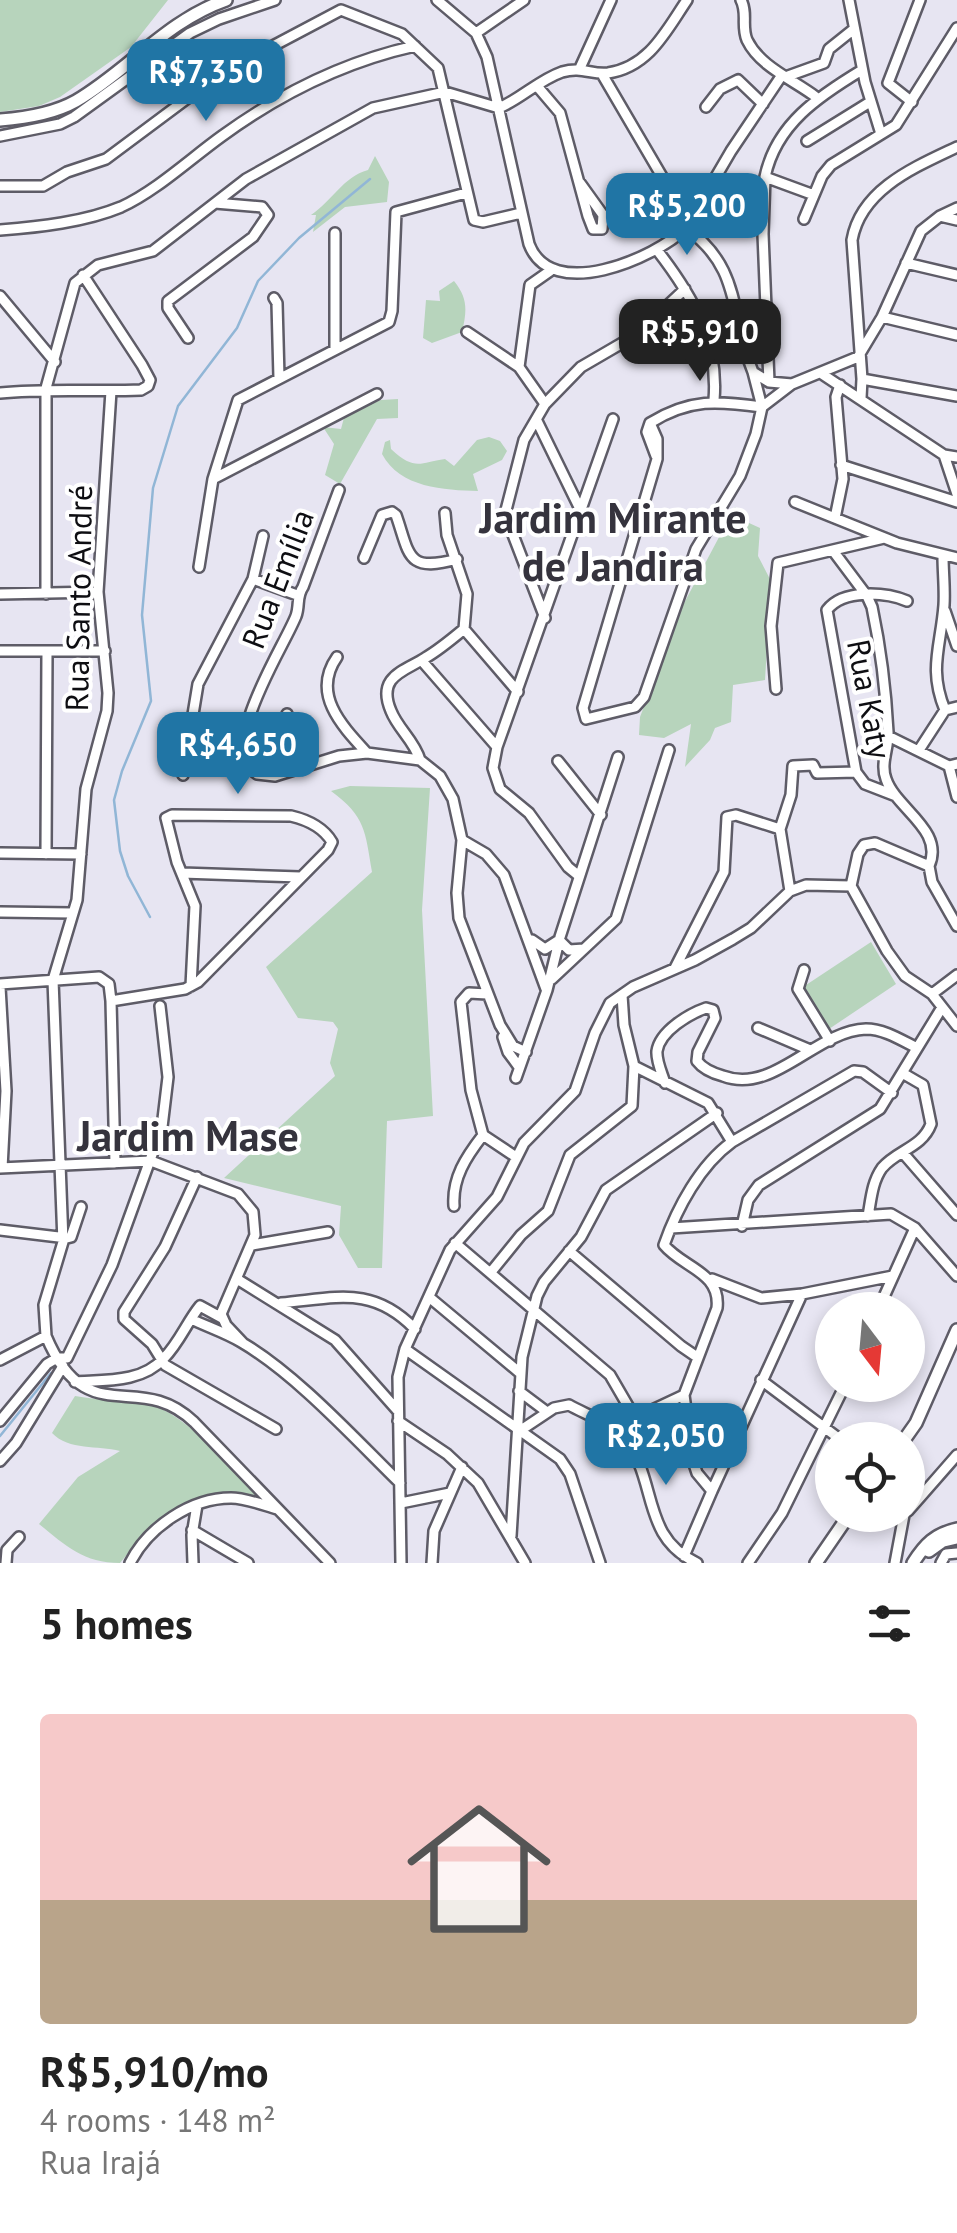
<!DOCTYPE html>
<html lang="en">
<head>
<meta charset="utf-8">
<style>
	:root { --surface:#fff; --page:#f6f6f6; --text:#222; --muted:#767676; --line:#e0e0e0; --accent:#2075a5 }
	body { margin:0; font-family:"PT Sans",sans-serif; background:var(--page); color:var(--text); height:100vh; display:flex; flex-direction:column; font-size:38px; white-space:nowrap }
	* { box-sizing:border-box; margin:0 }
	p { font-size:32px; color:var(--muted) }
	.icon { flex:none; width:55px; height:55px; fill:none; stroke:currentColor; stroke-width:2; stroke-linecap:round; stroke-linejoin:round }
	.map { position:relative; height:1563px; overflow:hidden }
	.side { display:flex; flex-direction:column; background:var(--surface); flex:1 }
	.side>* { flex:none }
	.needle { width:65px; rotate:164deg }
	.buttons { position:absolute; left:815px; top:1292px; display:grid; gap:20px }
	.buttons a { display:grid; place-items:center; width:110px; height:110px; border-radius:50%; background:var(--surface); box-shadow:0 5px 15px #0003; font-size:50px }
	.price { position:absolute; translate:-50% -85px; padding:0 22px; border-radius:20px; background:var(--accent); color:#fff; font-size:32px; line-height:65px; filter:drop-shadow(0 2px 5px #0008) }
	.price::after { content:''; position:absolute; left:50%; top:60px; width:30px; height:22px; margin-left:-15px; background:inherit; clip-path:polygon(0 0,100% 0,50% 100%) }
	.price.active { background:#222; color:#fff }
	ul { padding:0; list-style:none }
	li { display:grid; align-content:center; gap:20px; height:530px; padding:0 40px }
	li+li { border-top:2px solid var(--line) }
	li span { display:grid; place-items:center; height:310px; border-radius:10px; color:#555 }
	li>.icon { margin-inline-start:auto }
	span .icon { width:180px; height:180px; fill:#fffc; stroke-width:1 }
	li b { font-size:42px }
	h2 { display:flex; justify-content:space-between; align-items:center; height:120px; padding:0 40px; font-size:42px }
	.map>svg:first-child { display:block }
	.green { fill:#b7d4bc }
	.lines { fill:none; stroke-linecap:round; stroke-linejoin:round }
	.stream { stroke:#91b6d6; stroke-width:2.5 }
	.minor-casing { stroke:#5e5c67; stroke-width:14 }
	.major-casing { stroke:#5e5c67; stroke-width:16 }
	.minor { stroke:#fff; stroke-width:9 }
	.major { stroke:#fff; stroke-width:11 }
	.labels { text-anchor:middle; stroke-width:8; stroke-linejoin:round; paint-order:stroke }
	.street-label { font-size:32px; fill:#0e0e12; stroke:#fff }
	.district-label { font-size:42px; font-weight:bold; fill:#35333d; stroke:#fff }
</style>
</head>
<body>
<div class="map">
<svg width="957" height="1563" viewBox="0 0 957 1563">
	<rect width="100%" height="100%" fill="#e7e5f2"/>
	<!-- green -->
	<path class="green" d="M0,0H168L131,47L60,97L39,106L0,112Z
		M375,156L389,182L387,202L345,207L313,232L316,215H311C332,201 343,177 368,170Z
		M454,281C468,298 467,311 462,332L432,343L423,338L426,300L440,301L439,291Z
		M398,399V418L377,419L340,484L325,475L334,444L323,427L341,429L345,414L381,400Z
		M489,437L500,441L507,451L502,460L473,474L478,491C444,490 400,488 382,454L385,442L390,440L391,449C415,471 419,463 445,459L454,466L477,440Z
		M735,507L749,523L760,528L758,556L771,581L765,680L733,685L731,722L715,728L710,740L685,767L691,724L664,738L639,735L640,717L682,607Z
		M350,786L430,788L422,910L433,1116L387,1121L382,1268H358L339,1235L341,1206L224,1178L335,1076L330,1063L338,1029L333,1022L298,1018L266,967L372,872C365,831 366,817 331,791Z
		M871,942L896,984L829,1029L803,987Z
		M75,1396C100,1401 137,1400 159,1408C191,1420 238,1475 264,1500C194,1482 162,1512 120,1563C84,1563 66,1546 39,1524L78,1477L120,1451C98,1445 69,1451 52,1433Z"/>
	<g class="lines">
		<!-- stream -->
		<path class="stream" d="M150,917L128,876L120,851L114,800L122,771L151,701L142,615L153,488L178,406L237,328L258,281L299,238L370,179
			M0,1436L51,1373"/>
		<!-- minor casing -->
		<g class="minor-casing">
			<path id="minor" d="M437,0L476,33L487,57L529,244C551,303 654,259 686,228C743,269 729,314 753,372L769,382L792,384
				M741,0C748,13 741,26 747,40C760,67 794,80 816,97
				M849,0L865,82L881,134
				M476,33L524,0
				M580,68L611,0
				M602,74L688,221
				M788,76L824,63L829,49L854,29
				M537,86L560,113L588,216L593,229H602L603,215L580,183
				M912,102L888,83L920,0
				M706,107L720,89L738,80L763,104
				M499,108C522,98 539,80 562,72C582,66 591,75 608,73C649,67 666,31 687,0
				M0,136L60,124L74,117L190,33L219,19L275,0
				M807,141L870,102
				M765,177C776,124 819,96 862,70
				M0,186H43L67,172L106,159L220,74L341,10L402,34L438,68L474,220L483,222L521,213
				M940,216L957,220
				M804,219L822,176L831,165L896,125L957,28
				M686,228L731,151L782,75
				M0,230C39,227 85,222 121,207C156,191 190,159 222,136C281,93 343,62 415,46
				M335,233V349
				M657,250C692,295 719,341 714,400
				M906,263L957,275
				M0,296L55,362
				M274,298L277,303L279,378
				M882,317L957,335
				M467,332L519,367L545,404
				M188,338L168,308V301L253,237L268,215L262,207L215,203
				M519,367L530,285L550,271
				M822,374L944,455L957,457
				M862,379L957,396
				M769,382L763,234L765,177L814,195
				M0,393C47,388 93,392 141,390L148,386L150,380L142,365L83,275
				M861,398L862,379L852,240C861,189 915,167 957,147
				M762,407L792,384L858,357L882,317L921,231L940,216L957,208
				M537,421L581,511
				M650,423L657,439V459L583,708L586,719L635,707L644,697L696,549L740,476L756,434L762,407L753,372
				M650,423C690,398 718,401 762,407
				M650,423L647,432L656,456
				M944,455L957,494
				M841,465L957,502
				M213,479L377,394
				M339,490L303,587C296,597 300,605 296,616C283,649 217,747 257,774L275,776L339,756L367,753L420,760L440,776L453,799L462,840L457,893L459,918L500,1025L513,1046L526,1052
				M795,502L897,543L957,558
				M835,518L843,479L836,397L840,385
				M834,552L867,596L872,607C880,645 886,693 888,732C889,748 880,763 886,779C896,809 945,830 929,866L875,843L864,845L858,854L851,886
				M943,556C943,572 945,589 944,605C941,646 928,669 945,710
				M364,558L382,515L392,512L396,515C410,555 406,573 457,559
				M199,567L213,479L238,400L389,322L392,311L396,212L466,193
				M253,579L297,595
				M0,594L98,592
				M46,594V388L75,283L98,265L153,251L246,179L373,108L445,92L499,108
				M945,611L957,646
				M545,618L505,514L524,440L545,404L581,367L636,335L685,289
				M464,629L518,692
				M0,651H105
				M337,657C311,694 342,726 367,753
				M422,661L497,747
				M776,689L771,626L778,563L884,538
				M287,714L303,768
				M888,736L949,766L957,764
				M919,750L945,710L957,707
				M420,760C414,740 398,729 391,711C376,676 405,671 425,658C439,650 452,639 464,629L467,594L447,535L445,513
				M558,761L601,815
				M949,766L957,797
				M183,775L198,684L253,579L263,536
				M896,796L865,784L856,772L827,610C843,589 885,592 907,601
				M780,829L791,795L793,766L813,765L817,773L856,772
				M462,840L486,854L504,875L546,989
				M0,853L81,854
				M46,854L47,651
				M929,866L932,882L957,926
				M182,873L300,877
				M579,876L568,867L529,813L500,789L493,768L497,747L613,419
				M0,912L72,913
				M532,940L545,949L559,940L569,950L584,949
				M675,968L724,872L727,817L736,815L780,829L790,891
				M804,970L798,989L830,1041
				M552,979L616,919L669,750
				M0,984L99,977L109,984L111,1001L185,989L198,982L328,850L332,842C323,827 308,820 291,816L172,815L166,818L177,862L195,906L191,986
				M0,987L6,1091L2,1168
				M487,994L469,993L461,1002L471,1090L483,1135L516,1157
				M932,994L957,975
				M622,995L624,1025L634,1066L708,1103L732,1142C700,1165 677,1208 664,1245C683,1268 721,1272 717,1308L684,1395L693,1461L697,1473L712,1491L684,1556
				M111,1001L115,1163
				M758,1028L810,1050
				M503,1037L508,1052L519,1067
				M516,1078L547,990L560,937L618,757
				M665,1083C662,1073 656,1061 657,1051C660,1031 689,1014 706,1008L713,1010L715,1018L698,1052L697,1061C703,1069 712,1073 723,1076C774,1095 815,1031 866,1029C884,1029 901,1040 917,1048
				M732,1142L854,1071L863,1072L892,1093
				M903,1153L957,1215
				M0,1168L151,1161L238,1194L253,1212L255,1235L221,1314L226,1325L243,1343
				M197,1177L165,1247L124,1312V1319L152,1344L165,1365L276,1429
				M454,1206C452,1178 466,1157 483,1135
				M868,1216C871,1200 872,1182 882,1168C897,1150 922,1148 931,1124L923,1085L904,1074
				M742,1226L748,1200L759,1185L880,1109L941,1009
				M671,1228L891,1214L915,1228L957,1276
				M0,1230L67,1238L71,1237L81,1207
				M455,1243L610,1375L635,1418
				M252,1245L328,1232
				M569,1251L681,1346L697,1357
				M491,1272L521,1235L548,1211L570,1155L632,1106L634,1066
				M237,1279L335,1340L398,1411
				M712,1279L761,1298L802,1294L893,1276
				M429,1297L520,1373
				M281,1303C337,1298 372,1285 415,1329
				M878,1310L915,1228
				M191,1319C208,1327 226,1333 241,1342C296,1374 354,1438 400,1483
				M46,1336L44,1305L63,1242L53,980L77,900L86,789L107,711L108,693L98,592L111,391
				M405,1349L560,1459L570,1474L600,1563
				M0,1360L46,1336C87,1434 138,1368 194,1422L330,1563
				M761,1380L841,1440
				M75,1382C105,1380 142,1383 164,1358C179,1343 187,1322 200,1306L222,1318
				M519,1391L547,1412
				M0,1421L47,1364L57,1358H67L112,1265L162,1127L168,1077L160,1006
				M398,1421L447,1454L478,1483L525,1563
				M518,1432L554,1408L569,1405C585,1414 611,1423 623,1437C659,1478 639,1536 697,1563
				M620,1433L635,1418L684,1395
				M0,1461L16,1443L63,1366
				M712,1491L802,1294
				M401,1503L450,1493
				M908,1511L957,1455
				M192,1530L248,1563
				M511,1536L522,1357L537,1296L544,1282L581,1237L606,1190L717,1113
				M6,1563L7,1550L19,1537
				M130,1563C148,1527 191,1498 231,1498C246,1498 263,1505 277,1509
				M193,1563L192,1535L197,1505
				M401,1563L398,1377L405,1349L450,1250L497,1197L524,1143L575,1091L595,1033L610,1003L633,987L695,960L733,939L751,928L790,891L806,885L851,886L887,951L905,976L932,994L957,1026
				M432,1563L434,1531L462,1467
				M748,1563L782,1513L845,1385
				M895,1563L904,1515
				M941,1563L946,1554L957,1553"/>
		</g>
		<!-- major casing -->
		<g class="major-casing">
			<path id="major" d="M0,120C26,118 53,114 76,101C129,70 166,21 226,0
				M904,1440L916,1423L957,1330
				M929,1551L943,1541L957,1538
				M816,1563L849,1515
				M913,1563C925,1544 935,1534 957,1529"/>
		</g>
		<!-- minor -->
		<use href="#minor" class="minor"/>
		<!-- major -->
		<use href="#major" class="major"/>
	</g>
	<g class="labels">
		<!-- street labels -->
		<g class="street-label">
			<text transform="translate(278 579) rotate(-69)" y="11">Rua Emília</text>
			<text transform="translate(79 598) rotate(-89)" y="11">Rua Santo André</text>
			<text transform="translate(869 699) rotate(79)" y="11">Rua Katy</text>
		</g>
		<!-- district labels -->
		<g class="district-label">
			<text x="613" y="533">Jardim Mirante<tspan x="613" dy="48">de Jandira</tspan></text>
			<text x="188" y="1151">Jardim Mase</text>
		</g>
	</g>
</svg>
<div class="buttons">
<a><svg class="needle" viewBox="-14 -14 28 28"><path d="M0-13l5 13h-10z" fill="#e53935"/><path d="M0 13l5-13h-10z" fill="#767676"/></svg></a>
<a><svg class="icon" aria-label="locate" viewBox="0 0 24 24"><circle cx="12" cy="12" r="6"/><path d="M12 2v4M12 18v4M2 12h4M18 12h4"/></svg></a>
</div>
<b class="price" style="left:206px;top:124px">R$7,350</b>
<b class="price" style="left:687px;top:258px">R$5,200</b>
<b class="price active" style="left:700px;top:384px">R$5,910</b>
<b class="price" style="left:238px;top:797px">R$4,650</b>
<b class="price" style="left:666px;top:1488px">R$2,050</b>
</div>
<section class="side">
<h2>5 homes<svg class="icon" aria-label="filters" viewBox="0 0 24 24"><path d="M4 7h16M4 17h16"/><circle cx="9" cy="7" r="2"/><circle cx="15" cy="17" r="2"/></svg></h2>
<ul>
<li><span style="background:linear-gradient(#f6c9c9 60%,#b9a48a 0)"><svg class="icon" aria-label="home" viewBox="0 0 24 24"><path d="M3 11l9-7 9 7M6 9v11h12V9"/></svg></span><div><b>R$5,910/mo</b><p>4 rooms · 148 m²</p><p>Rua Irajá</p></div></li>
</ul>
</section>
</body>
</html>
